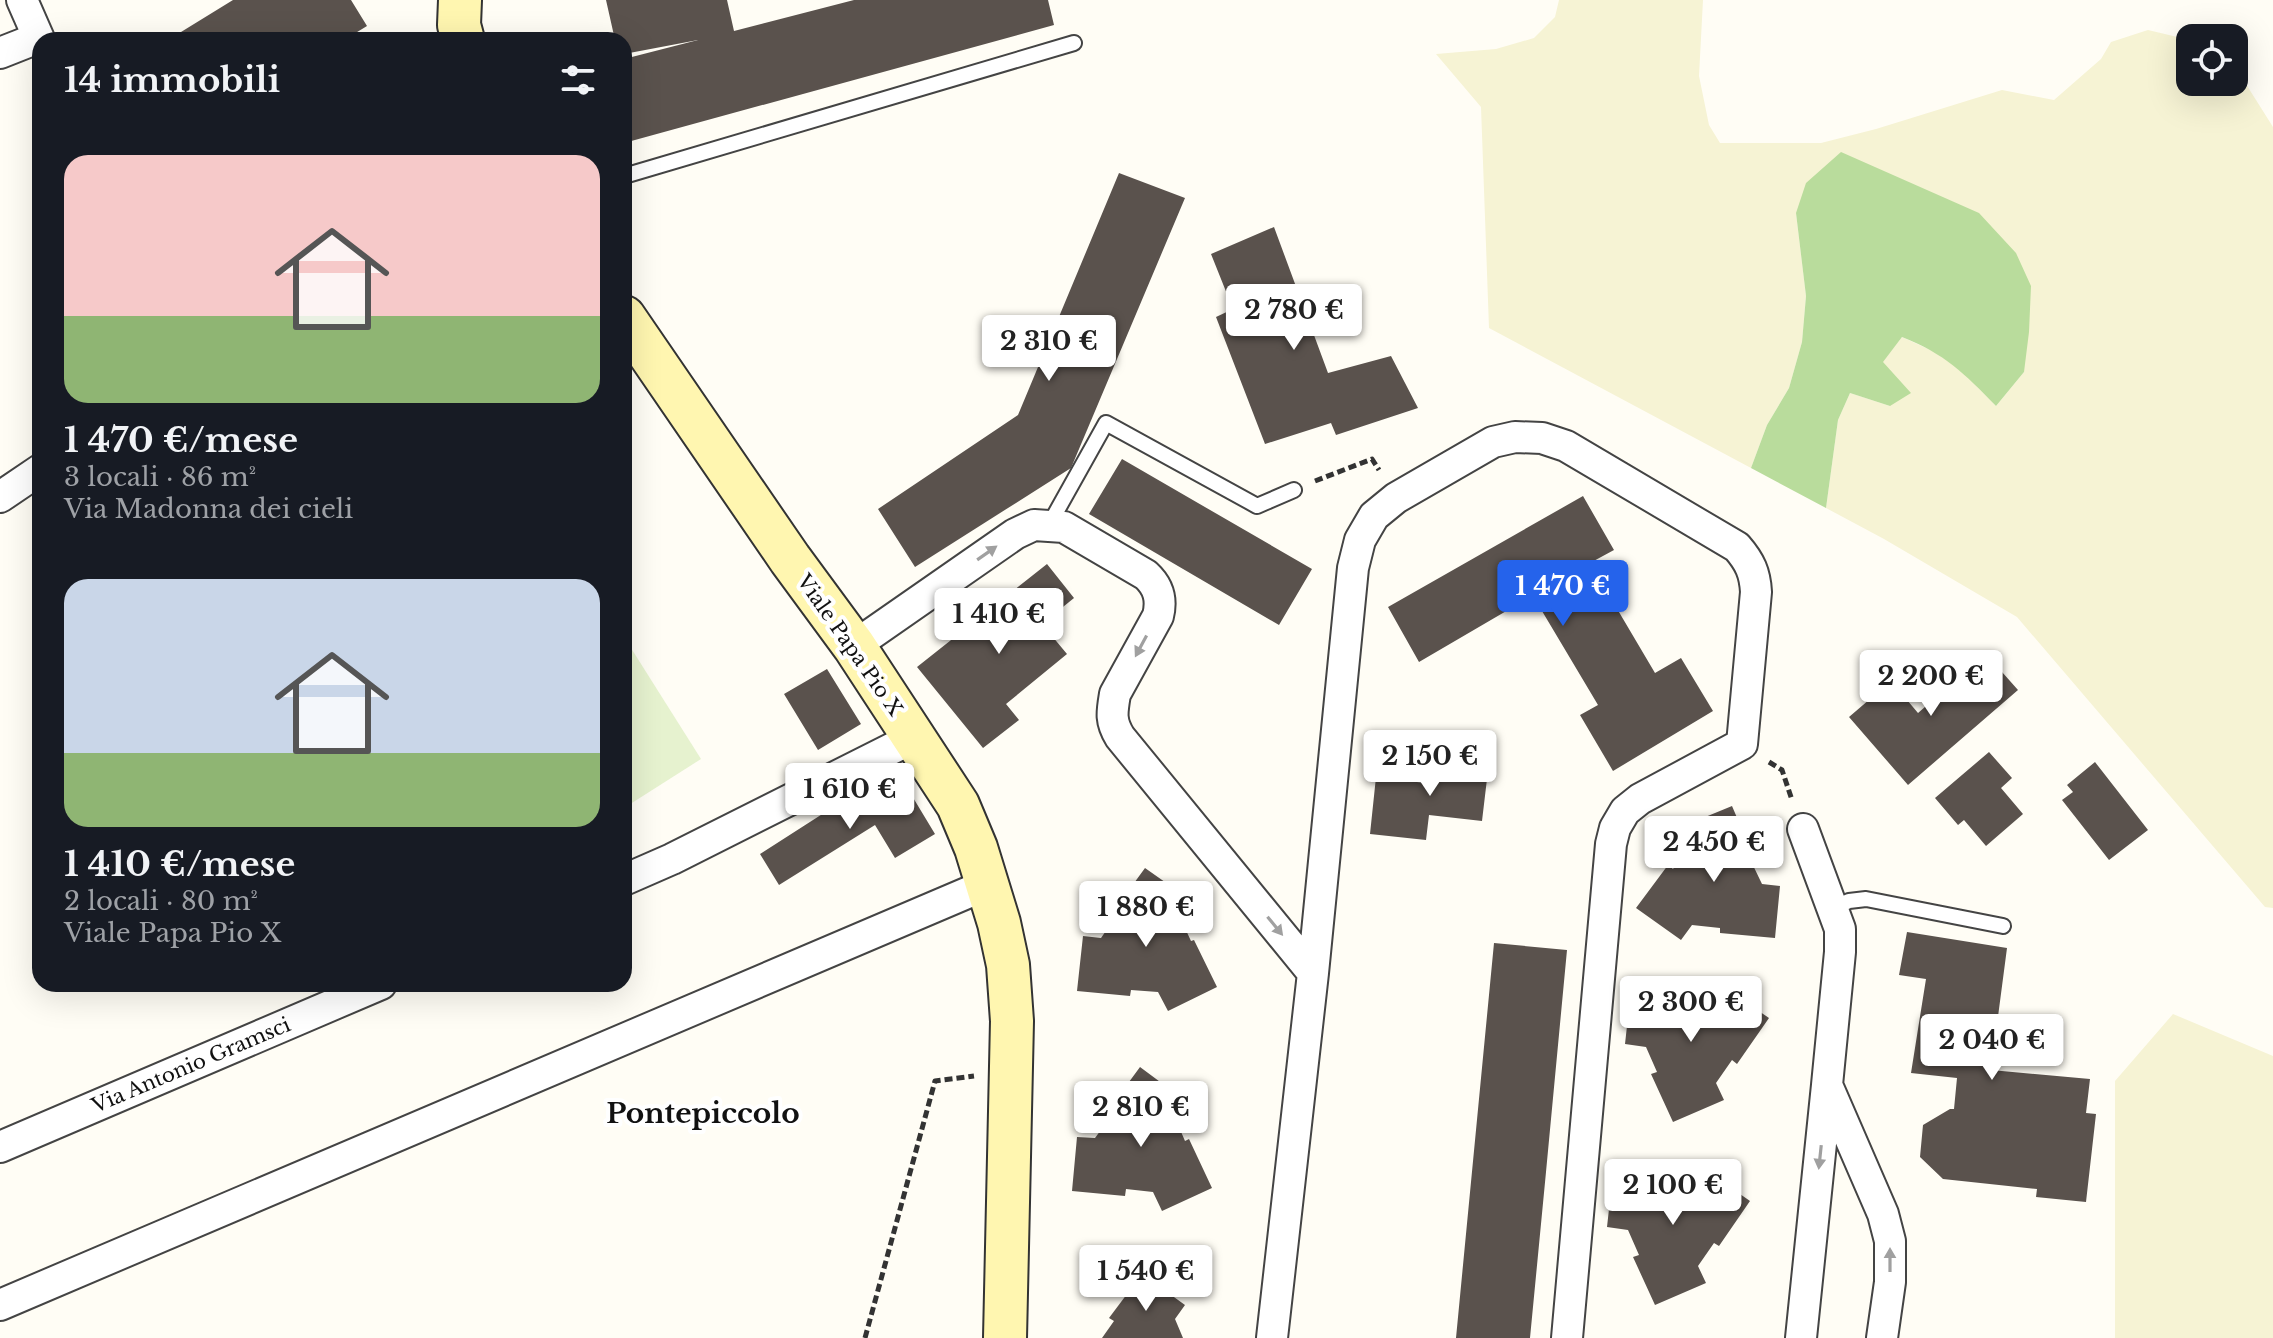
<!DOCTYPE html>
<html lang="it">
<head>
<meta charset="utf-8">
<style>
	:root { --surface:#171b24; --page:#20242c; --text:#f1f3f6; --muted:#9ea1a6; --accent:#2563eb }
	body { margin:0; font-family:"Libre Baskerville",serif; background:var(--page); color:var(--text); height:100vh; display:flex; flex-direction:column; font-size:30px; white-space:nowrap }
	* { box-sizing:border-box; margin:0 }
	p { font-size:26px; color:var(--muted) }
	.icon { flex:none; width:44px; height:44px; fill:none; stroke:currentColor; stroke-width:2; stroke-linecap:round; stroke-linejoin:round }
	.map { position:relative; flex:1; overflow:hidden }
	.panel { position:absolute; left:32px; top:32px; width:600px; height:960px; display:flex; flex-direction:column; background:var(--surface); border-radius:24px; box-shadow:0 8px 32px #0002 }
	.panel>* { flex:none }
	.buttons { position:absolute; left:2176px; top:24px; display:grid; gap:16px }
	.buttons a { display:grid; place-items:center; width:72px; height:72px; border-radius:16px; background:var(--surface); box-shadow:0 8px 32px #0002; font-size:40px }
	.price { position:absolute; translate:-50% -68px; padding:0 18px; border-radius:8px; background:#fff; color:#222; font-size:26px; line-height:52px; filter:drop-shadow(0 2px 4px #0008) }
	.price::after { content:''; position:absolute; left:50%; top:48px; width:24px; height:18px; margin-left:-12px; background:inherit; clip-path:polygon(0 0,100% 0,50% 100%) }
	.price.current { background:var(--accent); color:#fff }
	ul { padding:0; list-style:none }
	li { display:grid; align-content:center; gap:16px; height:424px; padding:0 32px }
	li span { display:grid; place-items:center; height:248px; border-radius:24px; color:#555 }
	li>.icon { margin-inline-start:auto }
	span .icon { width:144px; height:144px; fill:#fffc; stroke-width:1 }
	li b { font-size:34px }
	h2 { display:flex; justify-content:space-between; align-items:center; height:96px; padding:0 32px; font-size:34px }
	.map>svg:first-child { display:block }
	.farmland { fill:#f6f3d4 }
	.forest { fill:#b9dc9c }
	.pitch { fill:#e6f2cf }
	.building { fill:#5a524d }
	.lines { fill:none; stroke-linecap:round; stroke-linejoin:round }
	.lane-casing { stroke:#444; stroke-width:18 }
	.street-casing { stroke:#444; stroke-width:34 }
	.secondary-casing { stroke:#333; stroke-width:46 }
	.path { stroke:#333; stroke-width:5; stroke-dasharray:8 4; stroke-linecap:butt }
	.lane { stroke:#fff; stroke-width:14 }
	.street { stroke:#fff; stroke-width:30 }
	.secondary { stroke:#fff6b0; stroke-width:42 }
	.oneway { fill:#a0a0a0 }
	.labels { text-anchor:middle; stroke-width:8; stroke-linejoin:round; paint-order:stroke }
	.street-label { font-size:20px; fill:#111; stroke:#fff }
	.district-label { font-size:28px; font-weight:bold; fill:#111; stroke:#fff }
</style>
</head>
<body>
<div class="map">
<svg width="2273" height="1338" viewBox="0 0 2273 1338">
	<rect width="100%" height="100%" fill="#fffdf5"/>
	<!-- farmland -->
	<path class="farmland" d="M1559,0H1703L1699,76L1709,125L1720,143H1821L1876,129L2002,90L2054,100L2101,59L2111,42L2148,30L2190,40V82H2234V65L2273,127V908L2265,907L2017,617L1884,539L1826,508L1838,420L1850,393L1890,406L1882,362L1902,337L1937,353L1962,371L1996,406L2024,372L1796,213L1806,296L1802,342L1789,388L1767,425L1751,468L1489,328L1481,107L1436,54L1496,49L1534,38L1555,17Z
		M2173,1014L2273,1056V1338H2115V1081Z"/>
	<!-- forest -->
	<path class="forest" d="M1841,152L1979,213L2016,253L2031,286L2029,332L2024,372L1996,406C1964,373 1945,354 1902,337L1883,362L1911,393L1890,406L1850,393L1838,420L1826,508L1751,468L1767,425L1789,388L1802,342L1806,296L1796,213L1806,183Z"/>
	<!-- pitch -->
	<path class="pitch" d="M624,637L701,759L624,808Z"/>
	<!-- building -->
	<path class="building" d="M233,0H351L367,26L344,40H168Z
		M606,0H727L734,31L854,0H1048L1054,25L624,143V59L698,40L624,54V40H615Z
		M1119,173L1185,198L1071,468L915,567L878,509L1018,415Z
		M1274,227L1328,373L1391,356L1418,408L1336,435L1331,423L1265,444L1216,317L1233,309L1211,254Z
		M1122,459L1312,569L1279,625L1089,514Z
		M1583,496L1614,550L1590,563L1655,673L1681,658L1713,711L1613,771L1580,715L1598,705L1542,611L1548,607L1539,592L1419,662L1388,607Z
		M1047,564L1074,598L1042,624L1067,654L1006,704L1019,720L983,748L917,667Z
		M1986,654L2018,690L1908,785L1849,717L1891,681L1918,713Z
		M827,669L861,724L818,750L784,694Z
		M1989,752L2012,778L2001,788L2023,814L1986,846L1964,820L1958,825L1935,798Z
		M1428,755L1489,762L1482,821L1429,815L1426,840L1370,834L1376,777L1425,783Z
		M2095,762L2148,830L2109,860L2062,800L2073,792L2067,785Z
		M866,786L876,803L906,786L935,834L895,858L875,825L779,885L760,854Z
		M1732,806L1753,855L1749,857L1762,884L1780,886L1775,938L1720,933V928L1692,925L1681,940L1636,908L1668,865L1673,869L1689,847L1681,827Z
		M1145,868L1189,899L1178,913L1191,941L1194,940L1217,987L1168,1011L1158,992L1131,990L1130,996L1077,991L1083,936L1101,938L1117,915L1113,912Z
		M1907,932L2007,948L1991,1070L2090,1079L2086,1113L2096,1114L2086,1202L2036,1197L2037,1189L1943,1179L1920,1157L1923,1125L1950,1109H1954L1957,1078L1911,1073L1926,979L1899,975Z
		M1494,943L1567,950L1546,1172L1530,1338H1456Z
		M1725,988L1769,1018L1737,1064L1732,1060L1716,1083L1724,1100L1673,1122L1651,1074L1657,1072L1646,1047L1625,1044L1631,990L1684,996V1000L1714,1002Z
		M1140,1067L1183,1099L1173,1113L1185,1141L1189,1139L1212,1188L1162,1211L1153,1192L1126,1189L1125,1196L1072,1191L1077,1137L1095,1138L1112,1115L1107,1112Z
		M1707,1171L1750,1201L1719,1246L1714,1243L1698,1266L1706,1283L1655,1305L1633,1257L1639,1255L1628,1230L1607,1227L1613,1173L1666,1178V1183L1697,1185Z
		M1142,1274L1185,1305L1175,1319L1183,1338H1102L1114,1321L1109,1318Z"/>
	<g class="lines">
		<!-- lane casing -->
		<g class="lane-casing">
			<path id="lane" d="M624,176L1074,43
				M1049,525L1106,423L1257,506L1294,490
				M1833,908L1849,901L1866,899L2003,926"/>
		</g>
		<!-- street casing -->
		<g class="street-casing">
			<path id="street" d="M22,0L40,41
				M0,53L38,38
				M0,497L40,470
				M854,646L1015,534L1034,525L1064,527L1146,575C1159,587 1162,600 1158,616L1115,694C1112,712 1110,721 1120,737L1313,973
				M1803,829L1840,929V952L1827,1085
				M624,880L672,859L913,738
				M0,1147L381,984
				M0,1305L988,884
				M1272,1338L1313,973L1353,568L1360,540L1374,516L1396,498L1493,442L1515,437L1542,438L1566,446L1737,547C1750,562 1755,573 1756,592L1742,744L1640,799L1625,811L1615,828L1611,844L1567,1338
				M1801,1338L1827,1085L1883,1214L1890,1241V1282L1882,1338"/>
		</g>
		<!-- secondary casing -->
		<g class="secondary-casing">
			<path id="secondary" d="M460,0L459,25L463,40
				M624,317L790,559L854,646L958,805L976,848L999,923L1008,965L1012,1021L1005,1338"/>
		</g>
		<!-- path -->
		<path class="path" d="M1315,481L1372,459L1379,470
			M1769,762L1782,770L1792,800
			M865,1338L935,1081L974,1076"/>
		<!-- lane -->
		<use href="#lane" class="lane"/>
		<!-- street -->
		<use href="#street" class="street"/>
		<!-- secondary -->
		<use href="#secondary" class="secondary"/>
	</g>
	<!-- one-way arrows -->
	<defs><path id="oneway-solid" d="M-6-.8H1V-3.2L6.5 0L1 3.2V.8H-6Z" transform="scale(2)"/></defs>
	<g class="oneway">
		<use href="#oneway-solid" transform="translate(987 553) rotate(-35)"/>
		<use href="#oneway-solid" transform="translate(1141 646) rotate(118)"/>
		<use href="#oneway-solid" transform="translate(1275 926) rotate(51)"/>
		<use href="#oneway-solid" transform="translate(1820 1157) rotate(96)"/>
		<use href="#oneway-solid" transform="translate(1890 1260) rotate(-90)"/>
	</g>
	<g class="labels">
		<!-- street labels -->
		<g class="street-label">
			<text transform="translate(850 645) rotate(55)" y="7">Viale Papa Pio X</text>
			<text transform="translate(191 1065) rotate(-23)" y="7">Via Antonio Gramsci</text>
		</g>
		<!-- district labels -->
		<g class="district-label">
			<text x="703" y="1123">Pontepiccolo</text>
		</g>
	</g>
</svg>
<div class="buttons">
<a><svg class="icon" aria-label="locate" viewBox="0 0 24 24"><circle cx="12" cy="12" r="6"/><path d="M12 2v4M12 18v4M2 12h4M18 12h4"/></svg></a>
</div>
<b class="price" style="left:1294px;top:352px">2 780 €</b>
<b class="price" style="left:1049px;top:383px">2 310 €</b>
<b class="price current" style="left:1563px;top:628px">1 470 €</b>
<b class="price" style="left:999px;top:656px">1 410 €</b>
<b class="price" style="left:1931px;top:718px">2 200 €</b>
<b class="price" style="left:1430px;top:798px">2 150 €</b>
<b class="price" style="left:850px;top:831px">1 610 €</b>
<b class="price" style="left:1714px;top:884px">2 450 €</b>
<b class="price" style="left:1146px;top:949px">1 880 €</b>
<b class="price" style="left:1691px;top:1044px">2 300 €</b>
<b class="price" style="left:1992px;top:1082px">2 040 €</b>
<b class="price" style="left:1141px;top:1149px">2 810 €</b>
<b class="price" style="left:1673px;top:1227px">2 100 €</b>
<b class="price" style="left:1146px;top:1313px">1 540 €</b>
<section class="panel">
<h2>14 immobili<svg class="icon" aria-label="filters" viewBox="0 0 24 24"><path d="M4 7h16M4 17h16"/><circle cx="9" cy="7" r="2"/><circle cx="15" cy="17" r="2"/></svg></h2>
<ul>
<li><span style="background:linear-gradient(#f6c9c9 65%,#8fb573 0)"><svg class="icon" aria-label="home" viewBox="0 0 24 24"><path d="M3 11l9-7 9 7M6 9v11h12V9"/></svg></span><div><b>1 470 €/mese</b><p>3 locali · 86 m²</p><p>Via Madonna dei cieli</p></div></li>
<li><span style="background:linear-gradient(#c9d6e8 70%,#8fb573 0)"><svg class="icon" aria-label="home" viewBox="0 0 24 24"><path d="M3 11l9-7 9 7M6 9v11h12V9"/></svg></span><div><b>1 410 €/mese</b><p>2 locali · 80 m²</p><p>Viale Papa Pio X</p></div></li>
</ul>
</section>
</div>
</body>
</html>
